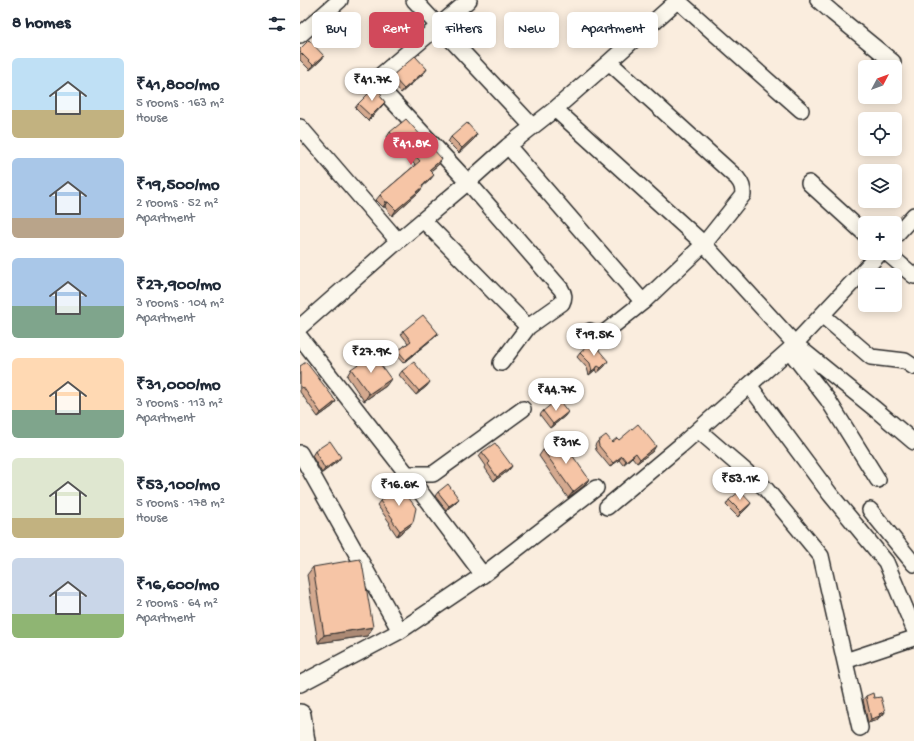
<!DOCTYPE html>
<html lang="en">
<head>
<meta charset="utf-8">
<style>
	:root { --surface:#fff; --page:#f2f2f3; --text:#1f2937; --muted:#747a83; --accent:#d1495b }
	body { margin:0; font-family:"Gochi Hand",sans-serif; background:var(--page); color:var(--text); height:100vh; display:flex; flex-direction:column; font-size:15px; white-space:nowrap }
	* { box-sizing:border-box; margin:0 }
	p { font-size:13px; color:var(--muted) }
	.icon { flex:none; width:22px; height:22px; fill:none; stroke:currentColor; stroke-width:2; stroke-linecap:round; stroke-linejoin:round }
	.map { position:relative; flex:1; overflow:hidden }
	.panel { display:flex; flex-direction:column; background:var(--surface); width:300px }
	.panel>* { flex:none }
	.hud { position:absolute; left:12px; top:12px; width:380px; height:36px; display:flex; gap:8px }
	.needle { width:26px; rotate:49deg }
	.tools { position:absolute; left:558px; top:60px; display:grid; gap:8px }
	.tools a { display:grid; place-items:center; width:44px; height:44px; border-radius:6px; background:var(--surface); box-shadow:0 2px 10px #0003; font-size:20px }
	.price { position:absolute; translate:-50% -34px; padding:0 9px; border-radius:14px; background:#fff; color:#222; font-size:13px; line-height:26px; filter:drop-shadow(0 1px 2px #0008) }
	.price::after { content:''; position:absolute; left:50%; top:24px; width:12px; height:9px; margin-left:-6px; background:inherit; clip-path:polygon(0 0,100% 0,50% 100%) }
	.price.on { background:var(--accent); color:#fff }
	ul { padding:0; list-style:none }
	li { display:flex; align-items:center; gap:12px; height:100px; padding:0 12px }
	li span { display:grid; place-items:center; flex:none; width:112px; height:80px; border-radius:6px; color:#555 }
	li>.icon { margin-inline-start:auto }
	span .icon { width:48px; height:48px; fill:#fffc; stroke-width:1 }
	li b { font-size:17px }
	h2 { display:flex; justify-content:space-between; align-items:center; height:48px; padding:0 12px; font-size:17px }
	.pill { padding:0 14px; border-radius:6px; background:var(--surface); box-shadow:0 2px 10px #0003; font-size:14px; line-height:36px }
	.pill.on { background:var(--accent); color:#fff }
	main { display:flex; flex:1; min-height:0 }
	.map>svg:first-child { display:block }
	.lines { fill:none; stroke-linecap:round; stroke-linejoin:round }
	.street-casing { stroke:#2b2b2b; stroke-width:18 }
	.secondary-casing { stroke:#2b2b2b; stroke-width:24 }
	.street { stroke:#fbf7ec; stroke-width:15 }
	.secondary { stroke:#fbf7ec; stroke-width:21 }
	.wall { fill:#d4a98f; stroke:#2b2b2b }
	.shaded-wall { fill:#ac8a74; stroke:#2b2b2b }
	.building { fill:#f6c5a6; stroke:#2b2b2b }
</style>
</head>
<body>
<main>
<section class="panel">
<h2>8 homes<svg class="icon" aria-label="filters" viewBox="0 0 24 24"><path d="M4 7h16M4 17h16"/><circle cx="9" cy="7" r="2"/><circle cx="15" cy="17" r="2"/></svg></h2>
<ul>
<li><span style="background:linear-gradient(#bfe0f5 65%,#c2b280 0)"><svg class="icon" aria-label="home" viewBox="0 0 24 24"><path d="M3 11l9-7 9 7M6 9v11h12V9"/></svg></span><div><b>₹41,800/mo</b><p>5 rooms · 163 m²</p><p>House</p></div></li>
<li><span style="background:linear-gradient(#a9c7e8 75%,#b9a48a 0)"><svg class="icon" aria-label="home" viewBox="0 0 24 24"><path d="M3 11l9-7 9 7M6 9v11h12V9"/></svg></span><div><b>₹19,500/mo</b><p>2 rooms · 52 m²</p><p>Apartment</p></div></li>
<li><span style="background:linear-gradient(#a9c7e8 60%,#7fa58c 0)"><svg class="icon" aria-label="home" viewBox="0 0 24 24"><path d="M3 11l9-7 9 7M6 9v11h12V9"/></svg></span><div><b>₹27,900/mo</b><p>3 rooms · 104 m²</p><p>Apartment</p></div></li>
<li><span style="background:linear-gradient(#ffd9b3 65%,#7fa58c 0)"><svg class="icon" aria-label="home" viewBox="0 0 24 24"><path d="M3 11l9-7 9 7M6 9v11h12V9"/></svg></span><div><b>₹31,000/mo</b><p>3 rooms · 113 m²</p><p>Apartment</p></div></li>
<li><span style="background:linear-gradient(#dfe7d0 75%,#c2b280 0)"><svg class="icon" aria-label="home" viewBox="0 0 24 24"><path d="M3 11l9-7 9 7M6 9v11h12V9"/></svg></span><div><b>₹53,100/mo</b><p>5 rooms · 178 m²</p><p>House</p></div></li>
<li><span style="background:linear-gradient(#c9d6e8 70%,#8fb573 0)"><svg class="icon" aria-label="home" viewBox="0 0 24 24"><path d="M3 11l9-7 9 7M6 9v11h12V9"/></svg></span><div><b>₹16,600/mo</b><p>2 rooms · 64 m²</p><p>Apartment</p></div></li>
</ul>
</section>
<div class="map">
<svg width="614" height="741" viewBox="0 0 614 741">
	<rect width="100%" height="100%" fill="#faedde"/>
	<filter id="ink" filterUnits="userSpaceOnUse"><feTurbulence type="fractalNoise" baseFrequency=".025" numOctaves="2"/><feDisplacementMap in="SourceGraphic" scale="8" xChannelSelector="R" yChannelSelector="G"/><feConvolveMatrix kernelMatrix="1 2 1 2 8 2 1 2 1" color-interpolation-filters="sRGB"/></filter>
	<g filter="url(#ink)">
		<g class="lines">
			<!-- street casing -->
			<g class="street-casing">
				<path id="street" d="M114,0L232,126
					M169,0L74,81L168,182L261,289C264,294 265,297 262,303L228,327L201,363
					M377,0L501,110
					M518,0L533,13L593,62
					M0,35L40,0
					M255,109L404,244L495,344L575,409L614,442
					M0,127L98,241
					M208,146L343,302
					M509,183L565,234
					M123,220L228,327
					M595,236L614,215
					M587,253L614,276
					M522,315L571,357L605,361L614,367
					M0,327L98,241L168,182L208,146L255,109L309,62L378,0
					M290,331L299,337L343,302L404,244L443,195C443,188 442,184 437,178L309,62
					M0,337L107,474L183,575
					M489,350L528,400L578,480
					M449,385L530,494L586,562L614,629
					M398,430L465,488L521,556L560,728
					M0,453L100,631
					M107,474H133L223,409
					M307,507L380,446L489,350L580,253
					M570,510L614,564
					M545,661L614,638
					M0,684L100,631L183,575L296,488"/>
			</g>
			<!-- secondary casing -->
			<g class="secondary-casing">
				<path id="secondary" d="M0,715L4,741"/>
			</g>
			<!-- street -->
			<use href="#street" class="street"/>
			<!-- secondary -->
			<use href="#secondary" class="secondary"/>
		</g>
		<!-- wall -->
		<path class="wall" d="M0,49L24,56L21,60L10,70L0,60Z
			M127,69L124,73L101,93L89,80L92,76Z
			M80,96L85,102L82,106L68,121L55,108L58,104Z
			M90,132L139,164L131,171L130,180L123,186L119,192L92,216L85,207H83L76,200L80,195L115,165L101,149L98,151L87,137Z
			M177,134L174,139L159,153L148,142L151,137Z
			M103,331L138,333L136,336L103,363L96,355L98,351L108,343L101,334Z
			M280,353L305,366L297,373L295,370L289,375L287,368L277,357Z
			M0,366L33,398L36,401L33,406L18,417L0,392Z
			M51,369L86,386L64,401L47,376Z
			M102,371L127,386L116,395L99,375Z
			M243,411L265,416L250,428L240,415Z
			M319,440L353,451L337,463L332,457L323,465L319,460L310,467L296,450L295,445L298,441L312,442Z
			M243,450L289,479L284,486L268,498L239,456Z
			M15,451L38,461L22,473L12,456Z
			M182,452L212,466L208,471L194,481L185,468L186,466L179,456Z
			M86,491L110,526L97,536L89,524L90,523L77,505L80,501L85,498L83,495Z
			M138,492L155,503L146,510L135,496Z
			M429,500L451,503L448,507L438,517L426,505Z
			M13,567L73,627L67,636L18,643L7,575Z
			M566,696L574,698L585,712L582,716L579,717L577,720L568,723L563,700Z"/>
		<!-- shaded-wall -->
		<path class="shaded-wall" d="M24,56L21,60L10,70L13,65Z
			M127,69L124,73L101,93L104,89Z
			M85,102L82,106L68,121L71,116Z
			M177,134L174,139L159,153L162,148Z
			M142,159L139,164L126,175L129,170Z
			M134,175L130,180L118,190L122,185Z
			M123,187L119,192L92,216L96,210Z
			M86,202H88L85,207H83Z
			M138,333L136,336L103,363L106,360Z
			M308,361L305,366L297,373L301,368Z
			M298,366L295,370L289,375L292,371Z
			M91,379L86,386L64,401L69,394Z
			M130,382L127,386L116,395L119,391Z
			M36,401L33,406L18,417L21,413Z
			M268,412L265,416L250,428L253,424Z
			M356,446L353,451L337,463L340,459Z
			M336,453L332,457L323,465L326,461Z
			M322,456L319,460L310,467L313,463Z
			M41,457L38,461L22,473L25,469Z
			M212,466L208,471L194,481L197,477Z
			M289,479L284,486L268,498L273,492Z
			M159,499L155,503L146,510L149,506Z
			M451,503L448,507L438,517L441,512Z
			M113,522L110,526L97,536L100,531Z
			M73,627L67,636L18,643L24,635Z
			M585,712L582,716L579,717L577,720L568,723L571,719L579,714Z"/>
		<!-- building -->
		<path class="building" d="M9,40L24,56L13,65L0,52V49Z
			M115,56L127,69L104,89L92,76Z
			M78,90L82,95L80,96L85,102L71,116L58,104L71,91Z
			M106,119L142,159L129,170L134,175L122,185L123,187L96,210L88,202H86L80,195L120,161L105,144L102,146L90,132Z
			M167,123L177,134L162,148L151,137Z
			M123,315L138,333L106,360L98,351L111,341L103,331Z
			M292,342L308,361L301,368L298,366L292,371L290,363L280,353Z
			M73,354L91,379L69,394L51,369Z
			M6,362L33,397V398L36,401L21,413L3,387L0,390V366Z
			M114,362L130,382L119,391L102,371Z
			M258,399L268,412L253,424L243,411Z
			M338,424L356,446L340,459L336,453L326,461L322,456L313,463L299,446L298,441L306,435L312,442L317,438L319,440Z
			M260,438L289,479L273,492L243,450Z
			M30,441L41,457L25,469L15,451Z
			M195,443L212,466L197,477L188,464L190,462L182,452Z
			M97,484L102,491L106,494L116,508L113,522L100,531L92,520L93,519L80,501L89,495L86,491Z
			M148,484L159,499L149,506L138,492Z
			M440,491L451,503L441,512L429,500Z
			M60,559L62,563L73,627L24,635L13,567Z
			M573,693L574,698L581,697L585,712L579,714L580,716L571,719L566,696Z"/>
	</g>
</svg>
<div class="tools">
<a><svg class="needle" viewBox="-14 -14 28 28"><path d="M0-13l5 13h-10z" fill="#e53935"/><path d="M0 13l5-13h-10z" fill="#747a83"/></svg></a>
<a><svg class="icon" aria-label="locate" viewBox="0 0 24 24"><circle cx="12" cy="12" r="6"/><path d="M12 2v4M12 18v4M2 12h4M18 12h4"/></svg></a>
<a><svg class="icon" aria-label="layers" viewBox="0 0 24 24"><path d="M12 4l9 5-9 5-9-5zM3 14l9 5 9-5"/></svg></a>
<a>+</a>
<a>−</a>
</div>
<b class="price" style="left:72px;top:102px">₹41.7K</b>
<b class="price on" style="left:111px;top:166px">₹41.8K</b>
<b class="price" style="left:294px;top:357px">₹19.5K</b>
<b class="price" style="left:71px;top:374px">₹27.9K</b>
<b class="price" style="left:256px;top:412px">₹44.7K</b>
<b class="price" style="left:266px;top:465px">₹31K</b>
<b class="price" style="left:440px;top:501px">₹53.1K</b>
<b class="price" style="left:99px;top:507px">₹16.6K</b>
<div class="hud">
<a class="pill">Buy</a>
<a class="pill on">Rent</a>
<a class="pill">Filters</a>
<a class="pill">New</a>
<a class="pill">Apartment</a>
</div>
</div>
</main>
</body>
</html>
